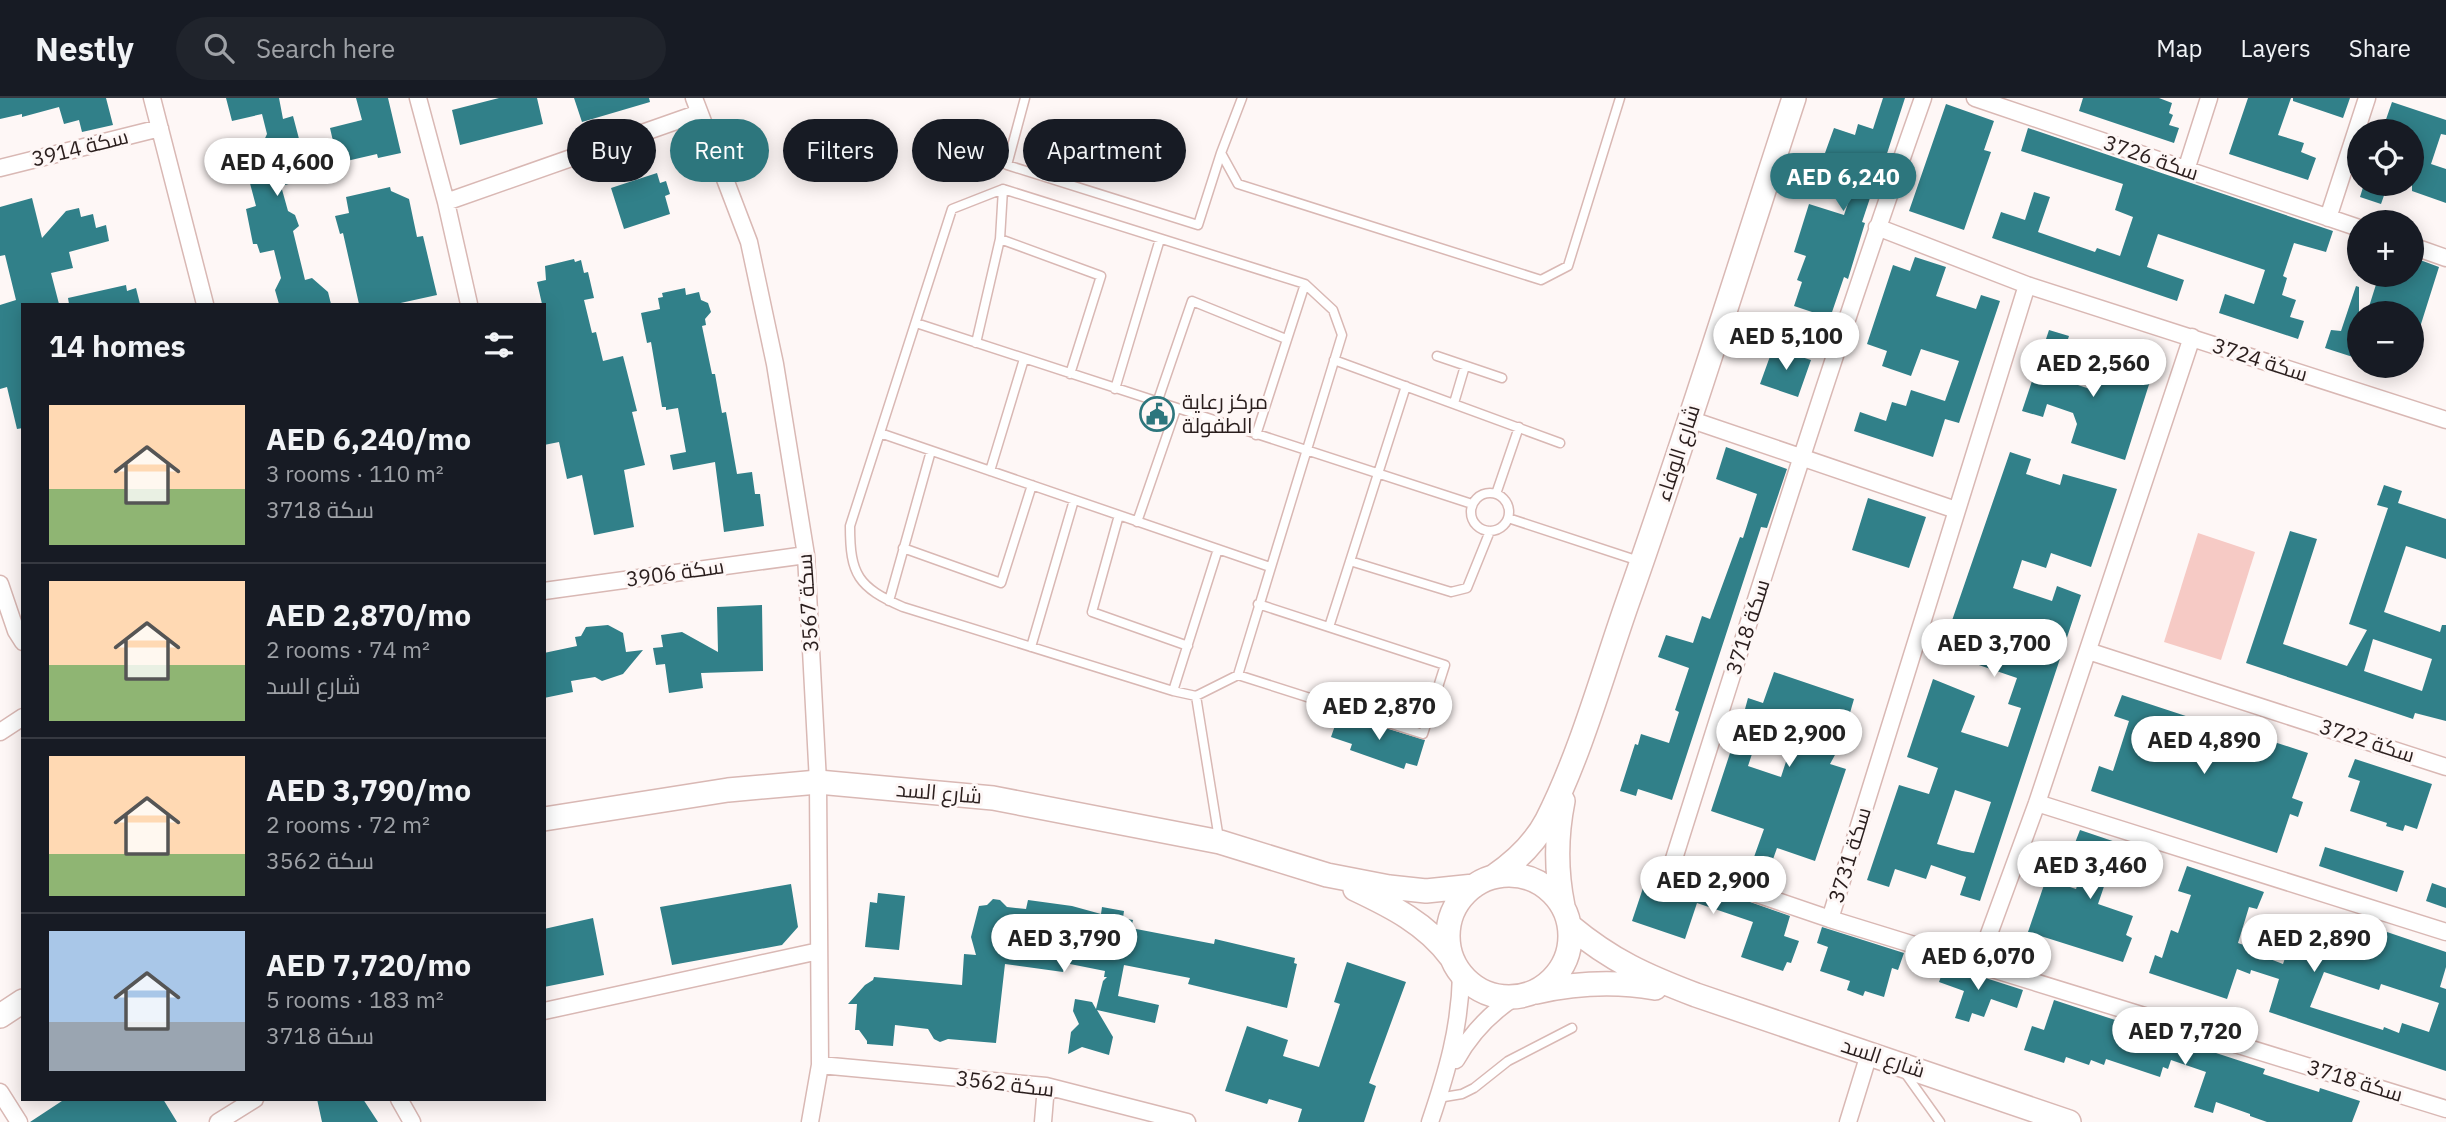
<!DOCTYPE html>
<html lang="en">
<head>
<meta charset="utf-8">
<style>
	:root { --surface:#171b24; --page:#20242c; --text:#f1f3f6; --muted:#9ea1a6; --line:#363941; --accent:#2d767d }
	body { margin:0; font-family:"IBM Plex Sans",Cairo,sans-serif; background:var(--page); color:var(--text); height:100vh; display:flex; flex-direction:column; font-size:26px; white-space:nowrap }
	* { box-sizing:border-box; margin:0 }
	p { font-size:23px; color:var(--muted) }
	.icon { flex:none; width:38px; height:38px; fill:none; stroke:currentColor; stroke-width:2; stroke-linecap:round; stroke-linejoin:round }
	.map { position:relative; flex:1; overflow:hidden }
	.sheet { position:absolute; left:21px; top:205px; width:525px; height:798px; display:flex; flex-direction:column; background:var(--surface); border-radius:0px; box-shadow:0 4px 18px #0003 }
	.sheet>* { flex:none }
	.banner { position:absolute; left:567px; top:21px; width:665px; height:63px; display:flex; gap:14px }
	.tools { position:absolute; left:2347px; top:21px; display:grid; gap:14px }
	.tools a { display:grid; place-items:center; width:77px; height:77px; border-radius:50%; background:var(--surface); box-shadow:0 4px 18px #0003; font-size:35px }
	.price { position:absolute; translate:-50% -60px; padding:0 16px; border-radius:24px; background:#fff; color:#222; font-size:23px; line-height:46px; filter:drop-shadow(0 2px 4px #0008) }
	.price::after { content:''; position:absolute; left:50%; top:42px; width:21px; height:16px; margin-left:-10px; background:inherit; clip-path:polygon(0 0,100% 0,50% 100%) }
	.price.selected { background:var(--accent); color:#fff }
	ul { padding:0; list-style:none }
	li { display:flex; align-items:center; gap:21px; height:175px; padding:0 28px }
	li+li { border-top:2px solid var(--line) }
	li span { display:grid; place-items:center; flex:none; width:196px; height:140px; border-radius:0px; color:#555 }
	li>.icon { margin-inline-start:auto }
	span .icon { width:84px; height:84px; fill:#fffc; stroke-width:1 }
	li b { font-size:30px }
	h2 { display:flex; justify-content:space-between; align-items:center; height:84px; padding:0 28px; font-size:30px }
	.chip { padding:0 24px; border-radius:32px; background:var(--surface); box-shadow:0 4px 18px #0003; font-size:24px; line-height:63px }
	.chip.selected { background:var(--accent); color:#fff }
	header { display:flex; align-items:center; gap:42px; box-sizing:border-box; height:98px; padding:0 35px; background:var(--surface); border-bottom:2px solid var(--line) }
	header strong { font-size:33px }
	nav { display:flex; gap:38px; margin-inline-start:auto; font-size:24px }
	.search { width:490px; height:63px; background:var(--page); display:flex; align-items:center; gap:18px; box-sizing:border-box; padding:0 24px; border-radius:38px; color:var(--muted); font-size:26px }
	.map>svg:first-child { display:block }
	.green { fill:#f6cac5 }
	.building { fill:#318089; fill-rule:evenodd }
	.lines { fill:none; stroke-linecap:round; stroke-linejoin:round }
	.lane-casing { stroke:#d9b8b4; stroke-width:11 }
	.street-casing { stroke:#d9b8b4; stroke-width:19 }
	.secondary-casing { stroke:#d9b8b4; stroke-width:26 }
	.lane { stroke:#fff; stroke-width:8 }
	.street { stroke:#fff; stroke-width:16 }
	.secondary { stroke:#fff; stroke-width:23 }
	.labels { text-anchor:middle; stroke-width:6; stroke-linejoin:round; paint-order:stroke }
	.street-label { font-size:21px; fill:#2a1e1d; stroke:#fef7f6 }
	.poi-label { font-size:21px; fill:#2a1e1d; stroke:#fef7f6; text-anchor:start }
</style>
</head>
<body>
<header>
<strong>Nestly</strong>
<div class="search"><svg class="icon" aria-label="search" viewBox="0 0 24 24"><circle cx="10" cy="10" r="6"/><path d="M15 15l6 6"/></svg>Search here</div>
<nav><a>Map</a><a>Layers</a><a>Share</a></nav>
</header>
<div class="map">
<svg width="2446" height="1024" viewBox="0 0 2446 1024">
	<rect width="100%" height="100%" fill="#fef7f6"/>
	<!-- green -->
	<path class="green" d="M2198,435L2255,454L2221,562L2164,544Z"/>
	<!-- building -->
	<path class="building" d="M0,0H106L113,27L82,34L79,22L64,26L59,9L22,19V16L0,21Z
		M226,0H279L283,21L293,18L303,56L298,58L304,82L281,88L288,113L295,117L299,128L293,133L305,182L312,180L328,194L331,206H279L275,192L281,180L274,152L260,155L257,146H253L246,111L256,108L243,59L258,55L267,36L262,16L232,23Z
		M356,0H388L401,55L378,60L377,56L338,65L330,30L362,22Z
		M499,0H537L543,26L460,47L452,12Z
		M574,0H649L650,4L582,24Z
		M1883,0H1905L1881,74L1879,73L1862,124L1865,125L1848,181L1844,179L1830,220L1794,208L1802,184L1797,182L1806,158L1794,154L1809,106L1844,117L1861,67L1825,55L1834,30L1855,37L1858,26L1873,31Z
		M2083,0H2159L2172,5L2169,15L2173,17L2169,27L2179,30L2174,45L2079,13Z
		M2248,0H2291L2278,37L2304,45L2301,54L2316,60L2308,82L2229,56Z
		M2293,0H2350L2343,20L2293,3Z
		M2392,4L2446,22V37L2441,36L2431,66L2446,71V105L2412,93V33H2382Z
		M1946,6L1994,23L1984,52L1991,54L1964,132L1909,113Z
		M2028,30L2333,133L2326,154L2294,145L2283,178L2287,180L2282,197L2296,202L2290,219L2304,223L2298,241L2219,215L2225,196L2254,206L2265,172L2158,136L2147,169L2184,182L2177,203L1992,140L2001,114L2025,122L2034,94L2050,99L2038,134L2095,154L2097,150L2120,158L2133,119L2115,112L2123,86L2021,53Z
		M657,75L660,85L666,83L670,96L665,98L670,116L624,131L611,90Z
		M2364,86H2388L2381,106L2360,99Z
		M390,89L391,93L409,101L417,139L423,138L437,197L396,206H359L343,135L340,136L335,118L349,115L346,99Z
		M32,100L42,140L66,113L79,110L81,119L93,116L96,130L106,127L109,143L69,154L73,170L51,175L59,206H23V330L17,331L7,289L0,291V207L16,202L5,157L0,158V109Z
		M1915,159L1946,169L1936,198L1976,211L1981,197L2000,203L1959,325L1945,321L1933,359L1854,333L1860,314L1886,323L1892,304L1906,308L1911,292L1945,303L1959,263L1921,251L1911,278L1882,268L1887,253L1867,246L1893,167L1910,173Z
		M2412,159L2439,169L2415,245L2412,244V215H2367L2379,177H2412Z
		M574,161L575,164L581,162L584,175L588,174L594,200L584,202L592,235L596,234L603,263L623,258L637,313L632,314L645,367L624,372L634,429L594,437L582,377L567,381L559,344L544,347V206H542L537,184L546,182L545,168Z
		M126,187L127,193L136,190L140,206H69L68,200Z
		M2356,188L2359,189V261L2325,250L2331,232L2341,233Z
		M685,190L686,197L699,194L701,202L708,205L711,214L705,221L706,227L702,228L712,276H715L722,315L726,314L737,376L752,374L755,396H760L764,428L724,434L715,364L673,372L670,357L686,354L678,310L666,312V309H662L651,244L647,245L641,215L660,211L658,200L663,199L662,195Z
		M2049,232L2069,238L2057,275L2066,283L2096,293L2104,269L2131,277L2139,249L2159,255L2125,362L2071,345L2077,326L2073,315L2047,306L2043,319L2022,313Z
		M1773,250L1811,262L1798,299L1760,286Z
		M1726,349L1787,371L1767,430L1761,429L1672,702L1638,691L1636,698L1620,693L1635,646L1638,647L1641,636L1669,645L1679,614L1675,612L1689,570L1658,559L1666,537L1693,545L1702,518L1710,521L1740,439L1743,440L1757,396L1716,381Z
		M2010,354L2031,361L2026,376L2060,387L2063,376L2117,391L2091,469L2051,455L2046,470L2022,462L2013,490L2052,503L2057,488L2081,497L1980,803L1960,797L1966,779L1931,767L1926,781L1895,771L1889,789L1867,782L1899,687L1929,696L1938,670L1907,659L1933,581L1975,598L1961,634L2008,649L2021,610L2008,606L2017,580L1970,564L1976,547L1947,537ZM1955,692L1991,704L1974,755L1962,753L1937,746Z
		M2384,387L2402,393L2398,405L2446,421V461L2406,448L2384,514L2440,534L2442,527H2446V623L2415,615L2413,621L2246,565L2290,433L2317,441L2283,546L2347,568L2367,532L2349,526L2388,410L2377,407ZM2373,541L2432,561L2422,593L2364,573Z
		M1868,400L1926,419L1909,470L1852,452Z
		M762,507L763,573L701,575L703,590L669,595L665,566L656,567L653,550L663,549L661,537L682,534L718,554L717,509Z
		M608,527L623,535L626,554L643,552L623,576L602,583L595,579L571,583L573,594L544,600V555L577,548L575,539L581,538L586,529Z
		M1774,574L1854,601L1841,646L1830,666L1846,671L1815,763L1777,750L1772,764L1754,759L1764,731L1711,713L1732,649L1752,656L1748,668L1781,679L1794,639L1742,622L1748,600L1763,605Z
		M2122,597L2201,623L2196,637L2228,648L2234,631L2308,655L2292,700L2303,704L2298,719L2290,716L2277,755L2091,693L2099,668L2113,673L2129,623L2114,618Z
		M1339,616L1425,642L1417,668L1406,665L1404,671L1350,652L1352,646L1331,639Z
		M2355,661L2432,686L2417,731L2405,727L2403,733L2386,728L2387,725L2350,713L2360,683L2348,679Z
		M2080,732L2157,758L2150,778L2112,765L2098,806L2133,818L2126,837L2132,840L2123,864L2028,834L2046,781L2076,791L2088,755L2073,750Z
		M2325,749L2404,773L2397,794L2319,768Z
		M2187,768L2264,794L2257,811L2249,809L2238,845L2258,852L2257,856L2283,866L2296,827L2380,853L2387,834L2446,854V869L2440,889L2446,891V973L2269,914L2279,881L2251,872L2250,876L2237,871L2227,901L2149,875L2155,857L2162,860L2171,832L2178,835L2191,797L2178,793ZM2324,874L2379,892L2381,886L2439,905L2429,934L2402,925L2399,935L2384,929L2383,932L2310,909Z
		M1650,769L1790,818L1784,838L1799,843L1791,865L1787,864L1783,873L1741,859L1753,824L1697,805L1685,841L1632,823Z
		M2432,785L2446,790V810L2426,803Z
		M791,786L798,829L782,847L672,867L660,809Z
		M878,795L905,798L899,852L865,849L870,804L877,805Z
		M993,801L1000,802L1007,809L1026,811L1028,802L1072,808L1101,816L1102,809L1124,813L1123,820L1133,822L1131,830L1214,846L1215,841L1295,860L1294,865L1297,866L1287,910L1188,886L1190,880L1124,867L1118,898L1159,907L1155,925L1097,912L1113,939L1109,957L1082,949L1068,956L1071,934L1079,926L1073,913L1075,901L1092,904L1096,911L1103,883L1107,879H1104L1105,873L1065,865L1063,874L1005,866L996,945L948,941L940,944L934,941L928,931L895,927L893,948L867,946V943L859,932H855L857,906H848L865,887L873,882L874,879L962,887L964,856L976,857L971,839L979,808L987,807Z
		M593,820L604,877L544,889V831Z
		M1822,829L1904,855L1898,872L1892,870L1884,899L1865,893L1863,898L1847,892L1850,883L1820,873L1828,849L1817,845Z
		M1347,864L1406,884L1369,985L1376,988L1364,1024H1298L1302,1011L1269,1001L1267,1006L1225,993L1247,928L1288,942L1283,958L1319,969L1340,906L1334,904Z
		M1945,867L2023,892L2017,910L1991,901L1984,919L1972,915L1969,924L1955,920L1964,893L1939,884Z
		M2054,902L2265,971L2263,976L2319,994L2320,990L2360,1003L2352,1024H2267L2250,1018V1016L2216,1004L2213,1015L2194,1009L2206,974L2171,962L2168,971L2163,969L2160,979L2106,961L2104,967L2091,962L2089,967L2066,959L2064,965L2024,952L2032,928L2044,932Z
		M65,1001H163L177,1024H30Z
		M317,1001H363L378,1024H322Z"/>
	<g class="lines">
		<!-- lane casing -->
		<g class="lane-casing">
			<path id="lane" d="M1025,0L1007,67L1198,127L1221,55
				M1242,0L1221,55L1238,86L1541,182L1568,168L1620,0
				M1000,141L1101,178L1070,276
				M916,225L1472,406
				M976,245L1000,141L1003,91
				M1437,258L1502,280
				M1334,262L1560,345
				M1115,291L1160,141
				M1157,305L1192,203L1286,241
				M1454,305L1465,268
				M880,335L1270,469
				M1256,337L1305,186
				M990,373L1024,261
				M1471 414a19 19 0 1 1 38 0a19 19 0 1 1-38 0Z
				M1496,396L1519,329
				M1119,417L1092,514L1188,548
				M1508,420L1639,463
				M1137,424L1176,311
				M903,450L1001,485L1032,387
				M1350,463L1451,494L1467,490L1490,433
				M889,503L931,353
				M1329,529L1406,288
				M1031,549L1074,402
				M1238,577L1342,237L1333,212L1305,186L1003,91L952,111L850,428C850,477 858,489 903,509L1173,593L1196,598L1238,577L1423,636L1445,567L1258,506
				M1173,593L1218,451
				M1196,598L1219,741
				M1905,975L1940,1024
				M1438,1000L1462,996L1474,990L1508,963L1572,930"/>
		</g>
		<!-- street casing -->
		<g class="street-casing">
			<path id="street" d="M152,0L205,206
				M418,0L446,104L469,206
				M694,0L749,144L775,266L806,457L818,684L820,967L810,1024
				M1923,0C1833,254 1753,511 1672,767L1830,821L2446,1011
				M1975,0L2359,130
				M0,70L160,30
				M2186,72L2209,0
				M446,104L699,15
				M2328,120L2367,0
				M1877,129L2027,187L2446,322
				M2412,148L2446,160
				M1689,321L1956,412
				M0,486L16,533L23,544
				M544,493L806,457
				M2088,553L2446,669
				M0,634L23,619
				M2037,705L2446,834
				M1830,821L2027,187
				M1978,866L2037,705L2192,239
				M544,913L819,853
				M1456,962C1471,935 1489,916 1515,899
				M820,967L1046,988L1187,1024
				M0,994L19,1024
				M399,1001L412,1024
				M218,1024L255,1001
				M1043,1024L1046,988
				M1430,1024C1447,974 1460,930 1461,877
				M1848,1024L1869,956"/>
		</g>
		<!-- secondary casing -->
		<g class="secondary-casing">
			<path id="secondary" d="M1563,703C1556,738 1556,774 1563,808
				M544,721L728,692L818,684L993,700L1220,744L1327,777L1389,789L1426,793L1474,788
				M1448 838a61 61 0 1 1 122 0a61 61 0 1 1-122 0Z
				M1493,779C1515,764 1535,745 1547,722C1581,655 1603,574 1628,503C1687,337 1739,168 1794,0
				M1355,791C1391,808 1427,826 1451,859
				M1570,828C1612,863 1646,878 1696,897L2069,1024
				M1536,894C1576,885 1615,883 1655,890
				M0,918L23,903"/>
		</g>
		<!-- lane -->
		<use href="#lane" class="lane"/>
		<!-- street -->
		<use href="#street" class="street"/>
		<!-- secondary -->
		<use href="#secondary" class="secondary"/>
	</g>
	<!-- icons -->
	<defs>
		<g id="civic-ring" transform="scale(1.75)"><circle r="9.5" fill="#fef7f6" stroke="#2d767d" stroke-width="1.5"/><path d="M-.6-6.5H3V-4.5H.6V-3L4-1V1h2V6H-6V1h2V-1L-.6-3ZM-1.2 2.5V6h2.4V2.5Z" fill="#2d767d"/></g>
	</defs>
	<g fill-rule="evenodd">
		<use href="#civic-ring" x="1157" y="316"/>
	</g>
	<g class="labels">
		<!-- street labels -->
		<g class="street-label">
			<text transform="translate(80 50) rotate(-14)" y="7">سكة 3914</text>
			<text transform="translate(2151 60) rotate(19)" y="7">سكة 3726</text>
			<text transform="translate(2260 262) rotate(18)" y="7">سكة 3724</text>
			<text transform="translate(1678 355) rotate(-72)" y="7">شارع الوفاء</text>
			<text transform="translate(675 475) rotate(-8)" y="7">سكة 3906</text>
			<text transform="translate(808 505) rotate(-94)" y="7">سكة 3567</text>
			<text transform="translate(1748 529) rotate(-72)" y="7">سكة 3718</text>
			<text transform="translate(2367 643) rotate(18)" y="7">سكة 3722</text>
			<text transform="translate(939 695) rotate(5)" y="7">شارع السد</text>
			<text transform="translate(1850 757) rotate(-73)" y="7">سكة 3731</text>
			<text transform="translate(1883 960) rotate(18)" y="7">شارع السد</text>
			<text transform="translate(2355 983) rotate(17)" y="7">سكة 3718</text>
			<text transform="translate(1005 986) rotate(7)" y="7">سكة 3562</text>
		</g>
		<!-- poi labels -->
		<g class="poi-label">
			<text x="1182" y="311">مركز رعاية<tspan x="1182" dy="24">الطفولة</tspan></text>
		</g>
	</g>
</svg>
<div class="tools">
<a><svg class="icon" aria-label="locate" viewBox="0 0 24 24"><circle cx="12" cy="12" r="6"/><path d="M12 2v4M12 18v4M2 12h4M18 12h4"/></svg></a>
<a>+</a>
<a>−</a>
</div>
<b class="price" style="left:277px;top:100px">AED 4,600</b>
<b class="price selected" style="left:1843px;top:115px">AED 6,240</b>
<b class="price" style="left:1786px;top:274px">AED 5,100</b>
<b class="price" style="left:2093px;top:301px">AED 2,560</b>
<b class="price" style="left:1994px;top:581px">AED 3,700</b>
<b class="price" style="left:1379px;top:644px">AED 2,870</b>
<b class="price" style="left:1789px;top:671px">AED 2,900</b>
<b class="price" style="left:2204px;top:678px">AED 4,890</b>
<b class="price" style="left:2090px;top:803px">AED 3,460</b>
<b class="price" style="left:1713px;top:818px">AED 2,900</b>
<b class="price" style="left:1064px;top:876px">AED 3,790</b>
<b class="price" style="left:2314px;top:876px">AED 2,890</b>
<b class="price" style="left:1978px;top:894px">AED 6,070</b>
<b class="price" style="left:2185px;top:969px">AED 7,720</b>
<div class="banner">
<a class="chip">Buy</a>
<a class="chip selected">Rent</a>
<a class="chip">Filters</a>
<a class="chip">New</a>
<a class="chip">Apartment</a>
</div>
<section class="sheet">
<h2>14 homes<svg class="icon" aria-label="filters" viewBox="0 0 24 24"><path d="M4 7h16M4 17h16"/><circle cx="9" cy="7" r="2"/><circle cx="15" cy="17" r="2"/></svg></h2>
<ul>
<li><span style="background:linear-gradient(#ffd9b3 60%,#8fb573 0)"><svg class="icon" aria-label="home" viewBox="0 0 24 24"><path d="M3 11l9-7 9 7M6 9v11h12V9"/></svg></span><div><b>AED 6,240/mo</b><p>3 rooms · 110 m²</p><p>سكة 3718</p></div></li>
<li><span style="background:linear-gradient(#ffd9b3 60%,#8fb573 0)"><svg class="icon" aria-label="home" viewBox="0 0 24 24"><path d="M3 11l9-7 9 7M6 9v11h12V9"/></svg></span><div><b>AED 2,870/mo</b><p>2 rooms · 74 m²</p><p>شارع السد</p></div></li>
<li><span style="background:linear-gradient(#ffd9b3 70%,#8fb573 0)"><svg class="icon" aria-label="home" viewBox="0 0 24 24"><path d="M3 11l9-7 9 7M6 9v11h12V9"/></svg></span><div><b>AED 3,790/mo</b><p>2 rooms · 72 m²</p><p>سكة 3562</p></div></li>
<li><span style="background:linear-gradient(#a9c7e8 65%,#9aa5b1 0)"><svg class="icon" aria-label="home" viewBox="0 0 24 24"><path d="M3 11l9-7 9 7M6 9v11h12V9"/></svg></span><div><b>AED 7,720/mo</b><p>5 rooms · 183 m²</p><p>سكة 3718</p></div></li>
</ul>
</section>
</div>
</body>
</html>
